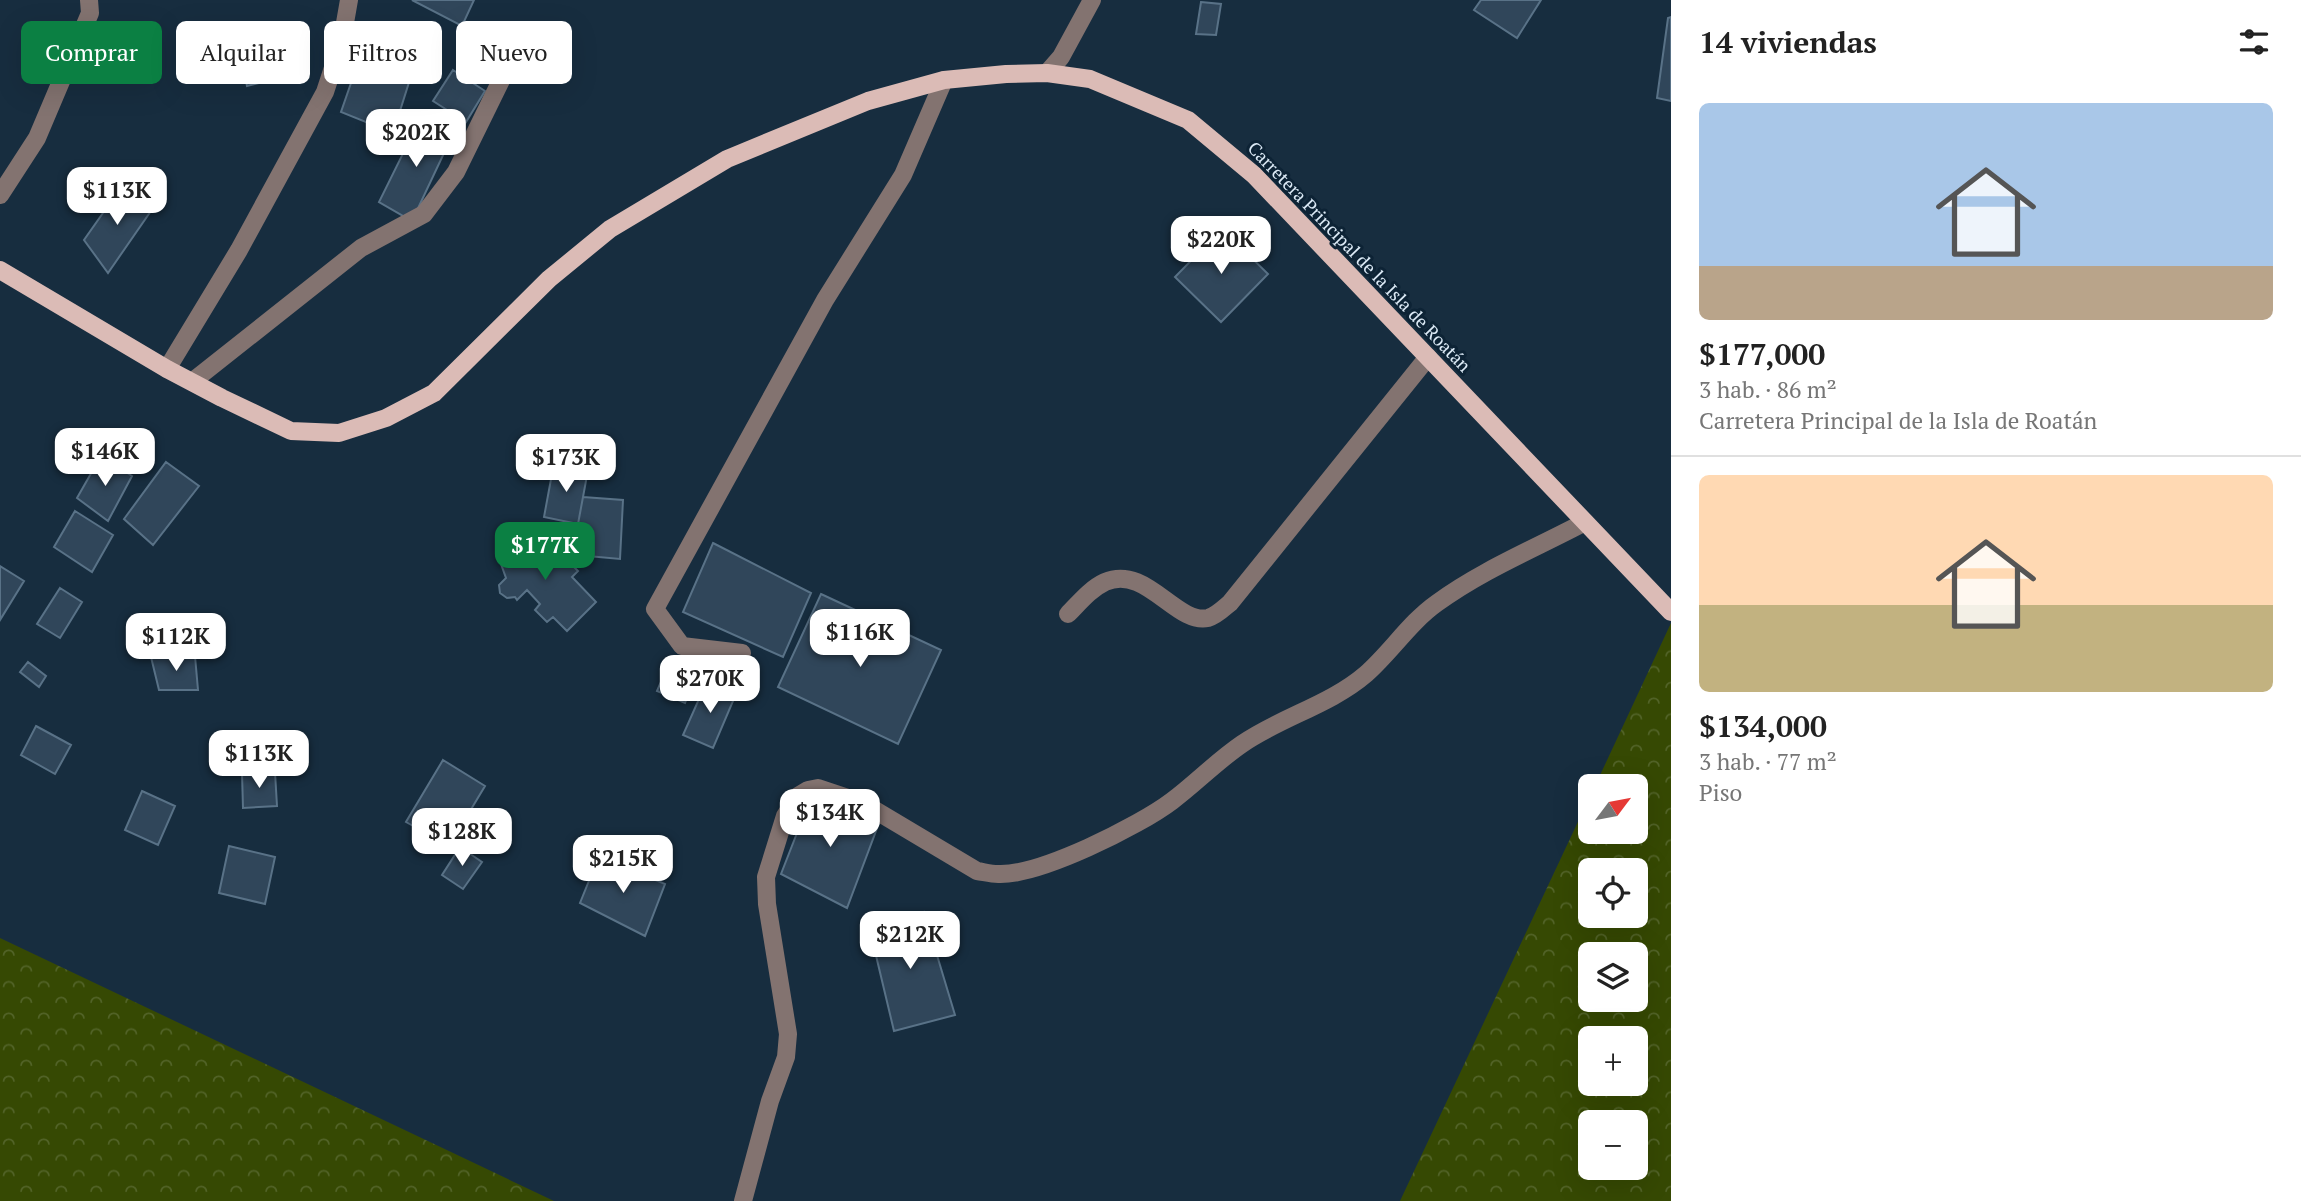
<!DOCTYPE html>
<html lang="es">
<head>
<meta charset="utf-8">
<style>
	:root { --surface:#fff; --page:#f6f6f6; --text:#222; --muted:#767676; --line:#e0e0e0; --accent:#0b8043 }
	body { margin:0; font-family:"PT Serif",serif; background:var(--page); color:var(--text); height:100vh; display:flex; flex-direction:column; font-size:26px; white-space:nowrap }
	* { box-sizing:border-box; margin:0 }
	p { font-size:23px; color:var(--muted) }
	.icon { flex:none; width:38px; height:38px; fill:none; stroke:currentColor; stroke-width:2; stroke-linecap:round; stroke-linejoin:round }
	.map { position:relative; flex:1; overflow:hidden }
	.side { display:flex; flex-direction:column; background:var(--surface); width:630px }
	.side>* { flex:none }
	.top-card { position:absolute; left:21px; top:21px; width:665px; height:63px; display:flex; gap:14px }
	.needle { width:46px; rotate:58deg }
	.fabs { position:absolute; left:1578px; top:774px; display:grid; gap:14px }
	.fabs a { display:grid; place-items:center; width:70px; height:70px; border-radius:10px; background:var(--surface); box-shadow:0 7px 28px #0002; font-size:35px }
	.price { position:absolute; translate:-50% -60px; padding:0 16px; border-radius:14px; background:#fff; color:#222; font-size:23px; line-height:46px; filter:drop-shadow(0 2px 4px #0008) }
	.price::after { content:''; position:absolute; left:50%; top:42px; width:21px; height:16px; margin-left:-10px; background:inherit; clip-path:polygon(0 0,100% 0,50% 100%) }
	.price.current { background:var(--accent); color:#fff }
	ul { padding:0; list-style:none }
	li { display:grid; align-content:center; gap:14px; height:371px; padding:0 28px }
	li+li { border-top:2px solid var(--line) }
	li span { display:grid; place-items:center; height:217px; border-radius:10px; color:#555 }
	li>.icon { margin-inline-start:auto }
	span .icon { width:126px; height:126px; fill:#fffc; stroke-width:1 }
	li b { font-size:30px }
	h2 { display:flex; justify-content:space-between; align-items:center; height:84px; padding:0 28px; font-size:30px }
	.pill { padding:0 24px; border-radius:10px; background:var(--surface); box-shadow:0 7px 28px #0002; font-size:24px; line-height:63px }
	.pill.current { background:var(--accent); color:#fff }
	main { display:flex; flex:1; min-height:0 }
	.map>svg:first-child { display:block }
	.forest { fill:url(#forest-crowns); fill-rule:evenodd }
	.building { fill:#30465a; stroke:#597287; stroke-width:2 }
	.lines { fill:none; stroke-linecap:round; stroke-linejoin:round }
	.minor { stroke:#837370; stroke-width:18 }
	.major { stroke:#dbbbb6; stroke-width:18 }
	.labels { text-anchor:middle; stroke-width:6; stroke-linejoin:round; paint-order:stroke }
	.street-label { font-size:18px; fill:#dbe9f5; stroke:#0d2335 }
</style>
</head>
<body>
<main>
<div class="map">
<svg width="1671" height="1201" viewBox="0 0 1671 1201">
	<defs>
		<pattern id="forest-crowns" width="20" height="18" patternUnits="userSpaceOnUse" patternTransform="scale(1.75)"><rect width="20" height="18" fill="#364903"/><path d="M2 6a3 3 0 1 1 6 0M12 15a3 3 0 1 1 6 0" fill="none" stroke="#526328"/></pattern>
	</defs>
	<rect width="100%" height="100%" fill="#172d3f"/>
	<!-- forest -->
	<path class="forest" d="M1671,623V1201H1400L1591,794V831H1636V786H1595ZM1591,870H1636V915H1591ZM1591,954H1636V999H1591ZM1591,1038H1636V1083H1591ZM1591,1122H1636V1167H1591Z
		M0,938L554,1201H0Z"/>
	<!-- building -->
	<path class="building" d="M412,0H474L462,26Z
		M1481,0H1541L1517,38L1474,10Z
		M1201,2L1221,4L1216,35L1196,34Z
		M1671,17V101L1657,98L1668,18Z
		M269,34L279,78L247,86L238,38Z
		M360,57L411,76L393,133L341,112Z
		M453,70L485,91L466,122L433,101Z
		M420,119L453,134L412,221L379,202Z
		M122,186L153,208L108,273L84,240Z
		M1222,229L1268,274L1221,322L1175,277Z
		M101,456L132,476L108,521L77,498Z
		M166,462L199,486L153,545L124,519Z
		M554,463L588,470L578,524L544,517Z
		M583,497L623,500L620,559L577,555L578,524Z
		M75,511L113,535L92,572L54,547Z
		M526,539L536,540L547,550L552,545L578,571L572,577L596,602L567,631L553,617L547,622L535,610L540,604L527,590L517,600L515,597L507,598L500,593L499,585L506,578L501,564L503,554L516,540Z
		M713,543L811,593L783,657L683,612Z
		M0,566L24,581L0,620Z
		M60,588L82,602L60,638L37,624Z
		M821,594L941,650L898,744L778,687Z
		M195,656L198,690H159L151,657Z
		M28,662L46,676L39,687L20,672Z
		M669,663L696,675L685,703L657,691Z
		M707,681L736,694L713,748L683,735Z
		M36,726L71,745L55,774L21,755Z
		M443,760L485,786L449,846L406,822Z
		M275,772L277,806L243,808L242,773Z
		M142,791L175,806L158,845L125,830Z
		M813,792L879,823L847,908L781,874Z
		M229,846L275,857L265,904L219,893Z
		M460,847L482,862L463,889L442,875Z
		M599,856L665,884L645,936L580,903Z
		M924,912L955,1015L894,1031L868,922Z"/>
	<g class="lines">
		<!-- minor -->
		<path class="minor" d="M1047,73L1061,57L1092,0
			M0,195L37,138L90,13L89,0
			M167,369L239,250L325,92L342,40L349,0
			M193,381L361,248L424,214L456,172L511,60
			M1068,614C1079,603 1090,589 1105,582C1146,564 1176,625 1208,618C1216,616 1224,608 1230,603L1428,357
			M742,653L682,646L655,609L825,300L903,175L944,80
			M743,1201L770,1101L786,1057L788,1034L767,904L766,877L785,816L798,796L808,790L818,788L863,803L977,871C984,872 991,874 998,874C1039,876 1139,826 1172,801C1196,783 1217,761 1242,744C1281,717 1330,705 1366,674C1391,652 1410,622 1437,603C1482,570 1536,548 1585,522"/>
		<!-- major -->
		<path class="major" d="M0,270L167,369L222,398L291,431L339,433L386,418L434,393L549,279L610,229L727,159L868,101L944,80L1006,74L1047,73L1090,79L1188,120L1254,175L1671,612"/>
	</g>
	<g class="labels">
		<!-- street labels -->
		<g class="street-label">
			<text transform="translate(1359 257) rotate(46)" y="6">Carretera Principal de la Isla de Roatán</text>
		</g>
	</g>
</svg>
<div class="fabs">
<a><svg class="needle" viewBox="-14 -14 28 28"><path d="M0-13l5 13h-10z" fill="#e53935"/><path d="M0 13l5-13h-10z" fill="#767676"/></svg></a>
<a><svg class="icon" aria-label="locate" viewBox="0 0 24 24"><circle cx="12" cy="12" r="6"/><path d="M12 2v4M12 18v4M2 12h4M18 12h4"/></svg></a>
<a><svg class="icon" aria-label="layers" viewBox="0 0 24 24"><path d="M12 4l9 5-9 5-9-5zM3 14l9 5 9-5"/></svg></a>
<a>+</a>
<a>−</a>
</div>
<b class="price" style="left:416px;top:169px">$202K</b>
<b class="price" style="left:117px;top:227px">$113K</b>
<b class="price" style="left:1221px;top:276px">$220K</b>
<b class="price" style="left:105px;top:488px">$146K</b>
<b class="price" style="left:566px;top:494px">$173K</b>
<b class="price current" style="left:545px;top:582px">$177K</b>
<b class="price" style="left:860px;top:669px">$116K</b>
<b class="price" style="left:176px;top:673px">$112K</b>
<b class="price" style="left:710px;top:715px">$270K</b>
<b class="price" style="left:259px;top:790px">$113K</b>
<b class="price" style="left:830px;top:849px">$134K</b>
<b class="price" style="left:462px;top:868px">$128K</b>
<b class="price" style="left:623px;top:895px">$215K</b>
<b class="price" style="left:910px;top:971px">$212K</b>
<div class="top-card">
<a class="pill current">Comprar</a>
<a class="pill">Alquilar</a>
<a class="pill">Filtros</a>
<a class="pill">Nuevo</a>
</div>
</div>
<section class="side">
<h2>14 viviendas<svg class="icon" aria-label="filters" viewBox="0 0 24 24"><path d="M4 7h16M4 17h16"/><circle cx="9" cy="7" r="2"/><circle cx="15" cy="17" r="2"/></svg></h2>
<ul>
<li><span style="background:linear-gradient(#a9c7e8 75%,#b9a48a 0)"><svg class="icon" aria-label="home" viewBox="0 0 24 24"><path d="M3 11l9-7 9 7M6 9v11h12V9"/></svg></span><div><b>$177,000</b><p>3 hab. · 86 m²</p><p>Carretera Principal de la Isla de Roatán</p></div></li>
<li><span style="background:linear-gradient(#ffd9b3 60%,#c2b280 0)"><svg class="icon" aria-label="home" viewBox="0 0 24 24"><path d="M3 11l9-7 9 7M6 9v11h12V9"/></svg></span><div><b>$134,000</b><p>3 hab. · 77 m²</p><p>Piso</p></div></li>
</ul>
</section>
</main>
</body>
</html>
